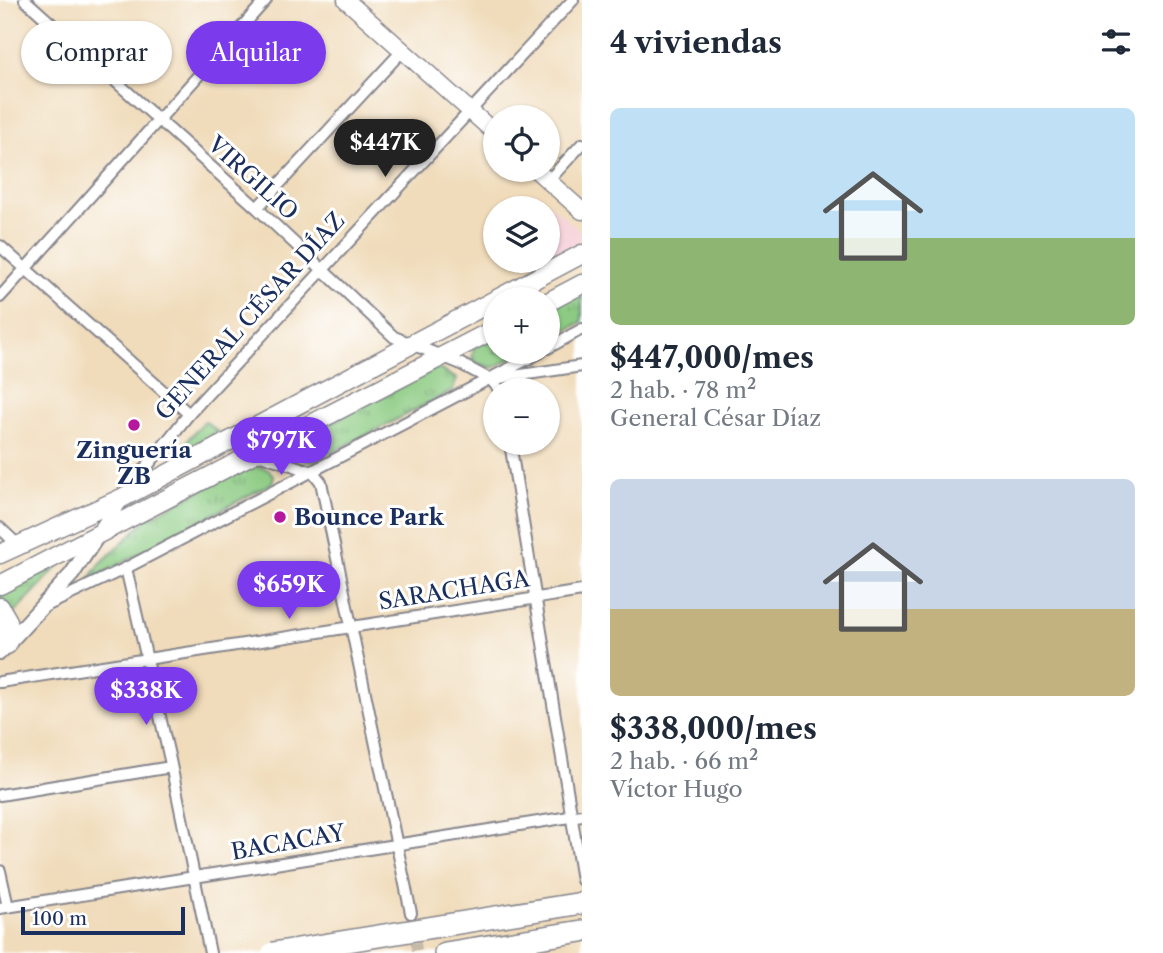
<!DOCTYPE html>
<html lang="es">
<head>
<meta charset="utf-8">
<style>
	:root { --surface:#fff; --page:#f6f6f7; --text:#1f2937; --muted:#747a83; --accent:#7c3aed }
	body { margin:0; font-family:"Libre Caslon Text",serif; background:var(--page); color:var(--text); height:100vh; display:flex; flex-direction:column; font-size:26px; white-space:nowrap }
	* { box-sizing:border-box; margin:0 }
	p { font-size:23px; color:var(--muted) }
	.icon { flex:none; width:38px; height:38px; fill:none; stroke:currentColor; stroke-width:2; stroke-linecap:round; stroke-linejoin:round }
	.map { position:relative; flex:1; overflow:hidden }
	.drawer { display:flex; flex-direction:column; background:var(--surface); width:581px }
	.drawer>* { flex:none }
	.hud { position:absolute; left:21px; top:21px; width:455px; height:63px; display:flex; gap:14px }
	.controls { position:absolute; left:483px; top:105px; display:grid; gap:14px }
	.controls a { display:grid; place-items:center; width:77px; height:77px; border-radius:50%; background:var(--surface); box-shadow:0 2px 5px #0004; font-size:35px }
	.scale { position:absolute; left:21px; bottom:18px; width:164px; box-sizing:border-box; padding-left:7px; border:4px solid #1b2f5e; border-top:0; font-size:19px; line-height:24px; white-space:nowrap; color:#1b2f5e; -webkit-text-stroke:5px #fff; paint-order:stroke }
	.price { position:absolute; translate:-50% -60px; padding:0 16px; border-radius:24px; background:var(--accent); color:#fff; font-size:23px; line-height:46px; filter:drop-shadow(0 2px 4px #0008) }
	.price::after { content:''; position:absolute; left:50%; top:42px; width:21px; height:16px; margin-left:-10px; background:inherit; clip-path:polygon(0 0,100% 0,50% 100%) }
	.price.on { background:#222; color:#fff }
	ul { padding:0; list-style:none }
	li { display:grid; align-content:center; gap:14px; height:371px; padding:0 28px }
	li span { display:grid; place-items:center; height:217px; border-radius:10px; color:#555 }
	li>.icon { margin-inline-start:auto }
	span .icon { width:126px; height:126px; fill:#fffc; stroke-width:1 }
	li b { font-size:30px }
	h2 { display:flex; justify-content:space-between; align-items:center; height:84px; padding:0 28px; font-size:30px }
	.chip { padding:0 24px; border-radius:32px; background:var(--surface); box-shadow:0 2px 5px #0004; font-size:24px; line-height:63px }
	.chip.on { background:var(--accent); color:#fff }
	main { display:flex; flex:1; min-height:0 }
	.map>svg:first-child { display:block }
	.built { fill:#f6cfd8 }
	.park { fill:url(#park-tufts); stroke:#547d70; stroke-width:2 }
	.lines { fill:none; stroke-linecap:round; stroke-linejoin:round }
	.minor-tunnel { stroke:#c5b9a8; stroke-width:10; stroke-dasharray:10 5; stroke-linecap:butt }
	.minor-casing { stroke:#86858c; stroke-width:14 }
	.tertiary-casing { stroke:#86858c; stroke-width:18 }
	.secondary-casing { stroke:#86858c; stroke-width:19 }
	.primary-casing { stroke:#86858c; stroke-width:21 }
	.motorway-casing { stroke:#86858c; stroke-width:24 }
	.minor { stroke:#fff; stroke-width:10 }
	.tertiary { stroke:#fff; stroke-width:14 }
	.secondary { stroke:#fff; stroke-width:16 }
	.primary { stroke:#fff; stroke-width:18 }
	.motorway { stroke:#fff; stroke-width:21 }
	.motorway-bridge-casing { stroke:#86858c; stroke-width:24; stroke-linecap:butt }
	.motorway-bridge { stroke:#fff; stroke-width:21 }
	.poi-dot { fill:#b5179e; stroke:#fff; stroke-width:2.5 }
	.labels { text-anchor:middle; stroke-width:6; stroke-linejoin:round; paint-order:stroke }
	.street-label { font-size:23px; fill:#1b2f5e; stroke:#fff }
	.poi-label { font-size:23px; font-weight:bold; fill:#1b2f5e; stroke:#fff }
</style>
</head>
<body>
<main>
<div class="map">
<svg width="582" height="953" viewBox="0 0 582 953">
	<defs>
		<pattern id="park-tufts" width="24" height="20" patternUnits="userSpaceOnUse" patternTransform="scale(1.75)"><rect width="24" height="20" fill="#8ccb82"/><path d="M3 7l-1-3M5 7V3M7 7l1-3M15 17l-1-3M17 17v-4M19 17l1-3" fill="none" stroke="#72a56e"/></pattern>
	</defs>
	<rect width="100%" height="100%" fill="#fff"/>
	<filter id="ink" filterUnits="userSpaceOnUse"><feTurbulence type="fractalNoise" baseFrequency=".0143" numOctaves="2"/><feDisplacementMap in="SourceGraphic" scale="14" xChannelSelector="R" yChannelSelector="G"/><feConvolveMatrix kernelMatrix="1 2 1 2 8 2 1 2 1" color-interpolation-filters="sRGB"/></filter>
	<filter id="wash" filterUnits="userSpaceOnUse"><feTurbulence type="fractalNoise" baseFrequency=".00686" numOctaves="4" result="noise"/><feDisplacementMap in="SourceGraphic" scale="28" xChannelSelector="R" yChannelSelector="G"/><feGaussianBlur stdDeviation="1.57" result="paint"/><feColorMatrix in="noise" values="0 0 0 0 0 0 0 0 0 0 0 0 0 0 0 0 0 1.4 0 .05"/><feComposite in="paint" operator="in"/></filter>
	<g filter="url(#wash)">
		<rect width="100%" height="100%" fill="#f0dbba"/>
		<!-- built -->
		<path class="built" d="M537,193L581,232L580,242L548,258V208H518Z"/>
		<!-- park -->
		<path class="park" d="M582,291V322L548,340V309Z
			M495,336V352H524L493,368L477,363L472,358L474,347Z
			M437,368L457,379L452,391L316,461L309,462L294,455V442Z
			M205,421L218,432L174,455Z
			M251,464L269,470L274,476L272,483L88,581L100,564L148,518Z
			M59,565L13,615L0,599V593Z"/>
	</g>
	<g filter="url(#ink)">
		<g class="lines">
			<!-- minor-tunnel -->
			<path class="minor-tunnel" d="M411,913L417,950"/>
			<!-- minor casing -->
			<g class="minor-casing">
				<path id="minor" d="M25,0L257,208L394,337L459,363L491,380L500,390
					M548,181L582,144
					M257,208L403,50
					M0,246L189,414
					M0,297L266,0
					M548,348L582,329
					M500,378L582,366
					M510,443L582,880
					M258,454L313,472L321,482L411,913
					M128,490L189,414L573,0
					M0,528L19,546
					M126,568L170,760L210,953
					M46,606L126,568L541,352
					M0,682L582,591
					M0,795L171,767
					M0,871L8,907
					M0,908L582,815"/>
			</g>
			<!-- tertiary casing -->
			<g class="tertiary-casing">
				<path id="tertiary" d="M0,652L72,574L122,498"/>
			</g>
			<!-- secondary casing -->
			<g class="secondary-casing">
				<path id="secondary" d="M346,0L495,133
					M536,170L582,211"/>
			</g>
			<!-- primary casing -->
			<g class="primary-casing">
				<path id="primary" d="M497,299L582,254
					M548,302L582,284
					M0,554L122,498L495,300
					M0,585L495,329
					M0,607L8,621L7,645"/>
			</g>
			<!-- motorway casing -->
			<g class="motorway-casing">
				<path id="motorway" d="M445,953L582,931"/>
			</g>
			<!-- minor -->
			<use href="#minor" class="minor"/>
			<!-- tertiary -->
			<use href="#tertiary" class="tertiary"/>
			<!-- secondary -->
			<use href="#secondary" class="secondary"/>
			<!-- primary -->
			<use href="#primary" class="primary"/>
			<!-- motorway -->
			<use href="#motorway" class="motorway"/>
			<!-- motorway-bridge casing -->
			<g class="motorway-bridge-casing">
				<path id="motorway-bridge" d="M273,953L582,903"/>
			</g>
			<!-- motorway-bridge -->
			<use href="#motorway-bridge" class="motorway-bridge"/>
		</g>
	</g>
	<!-- markers -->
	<g class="poi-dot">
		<circle cx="134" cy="425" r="7"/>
		<circle cx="280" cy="517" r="7"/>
	</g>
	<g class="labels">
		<!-- street labels -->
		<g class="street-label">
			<text transform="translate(253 178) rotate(42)" y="8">VIRGILIO</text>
			<text transform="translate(250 316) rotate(-48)" y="8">GENERAL CÉSAR DÍAZ</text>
			<text transform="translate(454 590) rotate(-9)" y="8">SARACHAGA</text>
			<text transform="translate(288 842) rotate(-10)" y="8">BACACAY</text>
		</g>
		<!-- poi labels -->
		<g class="poi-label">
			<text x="134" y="458">Zinguería<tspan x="134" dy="26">ZB</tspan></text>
			<text x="294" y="525" text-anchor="start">Bounce Park</text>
		</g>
	</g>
</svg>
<div class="controls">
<a><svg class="icon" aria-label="locate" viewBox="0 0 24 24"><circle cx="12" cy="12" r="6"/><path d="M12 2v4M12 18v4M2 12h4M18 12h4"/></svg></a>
<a><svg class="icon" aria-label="layers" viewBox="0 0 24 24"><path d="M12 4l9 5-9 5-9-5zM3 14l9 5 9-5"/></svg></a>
<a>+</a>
<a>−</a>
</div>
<div class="scale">100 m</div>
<b class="price on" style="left:385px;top:179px">$447K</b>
<b class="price" style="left:281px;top:477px">$797K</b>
<b class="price" style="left:289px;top:621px">$659K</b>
<b class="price" style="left:146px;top:727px">$338K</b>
<div class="hud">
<a class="chip">Comprar</a>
<a class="chip on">Alquilar</a>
</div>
</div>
<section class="drawer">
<h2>4 viviendas<svg class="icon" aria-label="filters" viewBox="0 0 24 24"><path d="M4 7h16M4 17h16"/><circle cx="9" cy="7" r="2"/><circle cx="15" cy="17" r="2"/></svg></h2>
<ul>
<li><span style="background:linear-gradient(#bfe0f5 60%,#8fb573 0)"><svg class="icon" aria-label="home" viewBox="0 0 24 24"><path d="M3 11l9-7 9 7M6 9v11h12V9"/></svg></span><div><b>$447,000/mes</b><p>2 hab. · 78 m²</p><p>General César Díaz</p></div></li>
<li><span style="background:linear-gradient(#c9d6e8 60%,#c2b280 0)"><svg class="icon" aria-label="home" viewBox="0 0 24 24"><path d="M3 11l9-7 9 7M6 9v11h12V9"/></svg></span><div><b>$338,000/mes</b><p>2 hab. · 66 m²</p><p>Víctor Hugo</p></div></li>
</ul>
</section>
</main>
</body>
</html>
